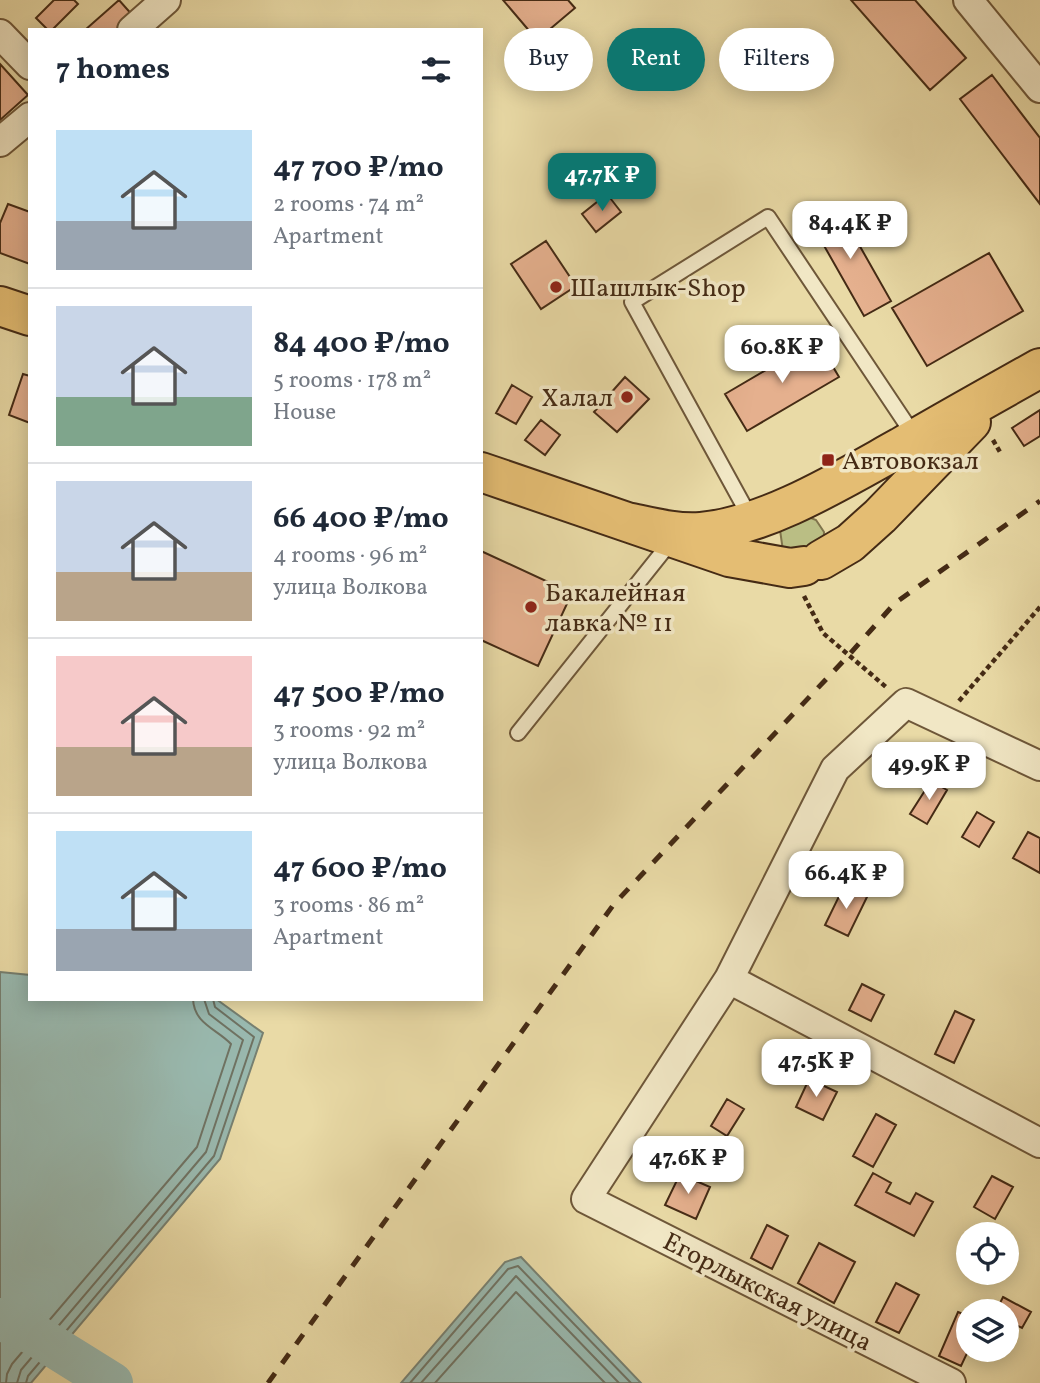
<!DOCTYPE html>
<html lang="en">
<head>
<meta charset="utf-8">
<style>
	:root { --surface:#fff; --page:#f6f6f7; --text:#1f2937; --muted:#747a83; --line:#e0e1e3; --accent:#0f766e }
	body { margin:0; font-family:Vollkorn,serif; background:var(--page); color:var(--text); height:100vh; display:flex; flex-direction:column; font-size:26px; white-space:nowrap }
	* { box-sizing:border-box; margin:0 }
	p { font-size:23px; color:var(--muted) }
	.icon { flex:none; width:38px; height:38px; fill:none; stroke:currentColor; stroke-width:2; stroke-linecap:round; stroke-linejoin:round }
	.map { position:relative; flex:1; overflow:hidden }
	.drawer { position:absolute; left:28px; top:28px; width:455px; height:973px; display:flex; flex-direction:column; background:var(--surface); border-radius:0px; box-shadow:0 4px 18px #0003 }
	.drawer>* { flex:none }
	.banner { position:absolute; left:504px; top:28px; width:430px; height:63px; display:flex; gap:14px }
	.controls { position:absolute; left:956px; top:1222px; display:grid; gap:14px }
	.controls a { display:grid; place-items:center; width:63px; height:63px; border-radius:50%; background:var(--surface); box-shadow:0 4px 18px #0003; font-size:35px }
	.price { position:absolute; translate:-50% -60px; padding:0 16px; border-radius:14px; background:#fff; color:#222; font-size:23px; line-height:46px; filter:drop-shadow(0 2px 4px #0008) }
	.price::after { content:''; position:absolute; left:50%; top:42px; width:21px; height:16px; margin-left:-10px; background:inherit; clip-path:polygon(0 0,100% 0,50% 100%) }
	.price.selected { background:var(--accent); color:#fff }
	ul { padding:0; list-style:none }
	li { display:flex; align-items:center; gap:21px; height:175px; padding:0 28px }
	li+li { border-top:2px solid var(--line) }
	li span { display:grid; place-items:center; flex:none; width:196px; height:140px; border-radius:0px; color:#555 }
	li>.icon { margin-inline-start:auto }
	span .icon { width:84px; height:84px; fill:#fffc; stroke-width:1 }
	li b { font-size:30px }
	h2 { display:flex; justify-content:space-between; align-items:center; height:84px; padding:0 28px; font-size:30px }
	.chip { padding:0 24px; border-radius:32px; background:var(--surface); box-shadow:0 4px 18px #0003; font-size:24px; line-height:63px }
	.chip.selected { background:var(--accent); color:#fff }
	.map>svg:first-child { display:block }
	.green { fill:#babe84; stroke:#80744c; stroke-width:2 }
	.water { fill:#99b9af; stroke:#778071; stroke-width:2 }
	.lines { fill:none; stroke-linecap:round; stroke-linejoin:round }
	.shore { stroke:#6f7262; stroke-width:2 }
	.river { stroke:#99b9af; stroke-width:42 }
	.building { fill:#e5b08e; stroke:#452b15; stroke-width:2 }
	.service-casing { stroke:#6e5739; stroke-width:18 }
	.minor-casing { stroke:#6e5739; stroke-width:32 }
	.primary-casing { stroke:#452b15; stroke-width:42 }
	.path { stroke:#452b15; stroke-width:4.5; stroke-dasharray:5 3.5; stroke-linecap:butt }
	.service { stroke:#f1e7c5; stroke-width:14 }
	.minor { stroke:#f1e7c5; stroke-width:28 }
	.primary { stroke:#e4bd73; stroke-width:38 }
	.rail { stroke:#452b15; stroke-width:5; stroke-dasharray:12 12; stroke-linecap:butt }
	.poi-dot { fill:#8f2418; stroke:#f1e7c5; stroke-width:2.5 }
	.labels { text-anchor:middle; stroke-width:7; stroke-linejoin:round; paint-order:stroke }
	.poi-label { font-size:26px; fill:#452b15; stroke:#f1e7c5; text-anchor:start }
	.street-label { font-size:26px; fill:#452b15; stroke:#f1e7c5 }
</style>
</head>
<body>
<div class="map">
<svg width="1040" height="1383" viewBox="0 0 1040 1383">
	<rect width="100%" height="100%" fill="#e9daa6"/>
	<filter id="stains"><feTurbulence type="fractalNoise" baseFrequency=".00286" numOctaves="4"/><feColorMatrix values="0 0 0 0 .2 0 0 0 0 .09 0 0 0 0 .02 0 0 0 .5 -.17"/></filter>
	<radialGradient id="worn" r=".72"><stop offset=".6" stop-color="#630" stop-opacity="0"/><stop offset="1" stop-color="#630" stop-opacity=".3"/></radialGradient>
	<!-- green -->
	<path class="green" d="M806,516L816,520L824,532L823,551H783L780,530Z"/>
	<!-- water -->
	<path class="water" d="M0,972L30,975V999H216L263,1033L220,1159L31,1383H0Z
		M521,1257L641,1383H401L505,1262Z"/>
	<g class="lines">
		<!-- shore -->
		<path class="shore" d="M6,1383L7,1374L12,1364L197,1147L231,1044C217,1029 194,1024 193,999
			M17,1383L21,1370L206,1152L243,1040L209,1014L204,999
			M26,1383L28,1376L214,1156L254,1037L215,1007L213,999
			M410,1383L508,1269L518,1266L631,1383
			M421,1383L516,1276L619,1383
			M435,1383L516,1292L605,1383"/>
		<!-- river -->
		<path class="river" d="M0,1319L35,1335L112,1383"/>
	</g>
	<!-- building -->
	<path class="building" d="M54,0H74L78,4L52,30H48L36,18Z
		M119,0L134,17L119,30H85Z
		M503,0H568L575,8L537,40Z
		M851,0H915L966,58L930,90Z
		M0,64L28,95L0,120Z
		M992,75L1040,138V204L960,99Z
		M607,194L621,212L596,232L582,214Z
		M8,204L30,212V264L0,253V223Z
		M837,206L891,301L864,316L810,221Z
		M546,241L576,286L541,309L511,264Z
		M989,253L1023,311L927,366L892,308Z
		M817,340L839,377L747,431L725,394Z
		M23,374L30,376V423L9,415Z
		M625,377L649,399L617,432L594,412Z
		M512,385L532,397L516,424L496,413Z
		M1040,410V436L1024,446L1012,428Z
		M541,420L560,435L545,455L525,440Z
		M481,551L572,593L538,666L481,640Z
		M931,781L947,790L927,824L910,814Z
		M977,812L994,822L979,847L962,837Z
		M1028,832L1040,838V873L1013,858Z
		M844,886L867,897L848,936L825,925Z
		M862,984L884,995L871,1021L849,1010Z
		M955,1011L974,1020L954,1063L935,1054Z
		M809,1079L837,1092L823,1120L796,1107Z
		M727,1099L744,1109L727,1136L711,1126Z
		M876,1114L896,1125L873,1167L853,1156Z
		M873,1173L891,1183L886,1192L910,1204L916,1193L933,1202L914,1236L855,1205Z
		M680,1174L710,1187L696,1219L665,1205Z
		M992,1176L1013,1187L995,1219L974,1207Z
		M767,1225L788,1236L772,1269L751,1258Z
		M819,1243L855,1262L834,1303L798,1283Z
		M896,1283L919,1295L899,1333L876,1322Z
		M1003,1297L1031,1312L1022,1328L1006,1320V1311H996Z
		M958,1312L968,1316L969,1349L961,1366L939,1356Z"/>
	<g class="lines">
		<!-- service casing -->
		<g class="service-casing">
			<path id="service" d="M751,519L632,302L768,217L915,437
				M518,733L673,539"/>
		</g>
		<!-- minor casing -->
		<g class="minor-casing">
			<path id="minor" d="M968,0L1040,88
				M132,30L166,0
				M0,34L30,65
				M0,142L30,117
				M729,979L1040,1143
				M951,1383L586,1199L729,979L835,769L906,703L1040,766"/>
		</g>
		<!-- primary casing -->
		<g class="primary-casing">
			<path id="primary" d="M0,306L30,316
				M481,472L729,557L790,568L804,566
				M627,522C651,527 676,534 701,532C767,526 843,479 901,447C947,420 994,394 1040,368
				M821,560L850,543L880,516L971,422"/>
		</g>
		<!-- path -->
		<path class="path" d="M993,440L1000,452
			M804,596L823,633L886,687
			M959,701L1040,607"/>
		<!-- service -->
		<use href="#service" class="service"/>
		<!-- minor -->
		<use href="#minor" class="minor"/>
		<!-- primary -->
		<use href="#primary" class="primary"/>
		<!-- rail -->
		<path class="rail" d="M268,1383L614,904L848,656L895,603L1040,501"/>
	</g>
	<!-- markers -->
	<g class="poi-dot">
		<circle cx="556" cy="287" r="7"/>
		<circle cx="627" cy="397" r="7"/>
		<rect x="821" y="453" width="14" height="14" rx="3.5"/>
		<circle cx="531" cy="607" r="7"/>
	</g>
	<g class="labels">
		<!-- poi labels -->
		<g class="poi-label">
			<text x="570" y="296">Шашлык-Shop</text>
			<text x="613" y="406" text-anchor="end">Халал</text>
			<text x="842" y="469">Автовокзал</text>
			<text x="545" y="601">Бакалейная<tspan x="545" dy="30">лавка № 11</tspan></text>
		</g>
		<!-- street labels -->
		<g class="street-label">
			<text transform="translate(768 1291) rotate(27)" y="9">Егорлыкская улица</text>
		</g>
	</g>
	<rect width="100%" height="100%" filter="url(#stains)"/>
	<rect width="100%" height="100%" fill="url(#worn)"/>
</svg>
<div class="controls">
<a><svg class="icon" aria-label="locate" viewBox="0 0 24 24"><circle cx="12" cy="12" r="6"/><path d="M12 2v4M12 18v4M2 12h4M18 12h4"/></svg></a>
<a><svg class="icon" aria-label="layers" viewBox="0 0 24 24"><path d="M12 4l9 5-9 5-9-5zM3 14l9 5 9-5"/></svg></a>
</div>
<b class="price selected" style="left:602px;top:213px">47.7K ₽</b>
<b class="price" style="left:850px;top:261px">84.4K ₽</b>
<b class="price" style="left:782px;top:385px">60.8K ₽</b>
<b class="price" style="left:929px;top:802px">49.9K ₽</b>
<b class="price" style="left:846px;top:911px">66.4K ₽</b>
<b class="price" style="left:816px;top:1099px">47.5K ₽</b>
<b class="price" style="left:688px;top:1196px">47.6K ₽</b>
<div class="banner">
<a class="chip">Buy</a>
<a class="chip selected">Rent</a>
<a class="chip">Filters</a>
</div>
<section class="drawer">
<h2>7 homes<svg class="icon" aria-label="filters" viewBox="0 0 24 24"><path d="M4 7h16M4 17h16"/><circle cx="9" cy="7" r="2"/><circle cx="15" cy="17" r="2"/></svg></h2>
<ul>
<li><span style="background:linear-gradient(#bfe0f5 65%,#9aa5b1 0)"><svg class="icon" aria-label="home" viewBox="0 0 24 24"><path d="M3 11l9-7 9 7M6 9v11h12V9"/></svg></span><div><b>47 700 ₽/mo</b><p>2 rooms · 74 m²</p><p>Apartment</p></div></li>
<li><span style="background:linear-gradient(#c9d6e8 65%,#7fa58c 0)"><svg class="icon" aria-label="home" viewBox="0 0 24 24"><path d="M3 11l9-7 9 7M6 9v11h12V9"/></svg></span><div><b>84 400 ₽/mo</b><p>5 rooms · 178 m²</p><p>House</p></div></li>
<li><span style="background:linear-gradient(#c9d6e8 65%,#b9a48a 0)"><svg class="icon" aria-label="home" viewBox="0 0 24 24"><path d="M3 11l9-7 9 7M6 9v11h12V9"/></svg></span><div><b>66 400 ₽/mo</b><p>4 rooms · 96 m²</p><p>улица Волкова</p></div></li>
<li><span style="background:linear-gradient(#f6c9c9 65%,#b9a48a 0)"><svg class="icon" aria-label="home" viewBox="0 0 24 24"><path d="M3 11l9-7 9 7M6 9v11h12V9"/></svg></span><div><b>47 500 ₽/mo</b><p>3 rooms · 92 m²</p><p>улица Волкова</p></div></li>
<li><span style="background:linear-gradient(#bfe0f5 70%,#9aa5b1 0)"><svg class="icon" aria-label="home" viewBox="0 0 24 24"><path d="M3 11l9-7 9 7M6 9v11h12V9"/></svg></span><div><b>47 600 ₽/mo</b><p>3 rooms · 86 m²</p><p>Apartment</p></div></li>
</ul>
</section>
</div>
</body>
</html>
